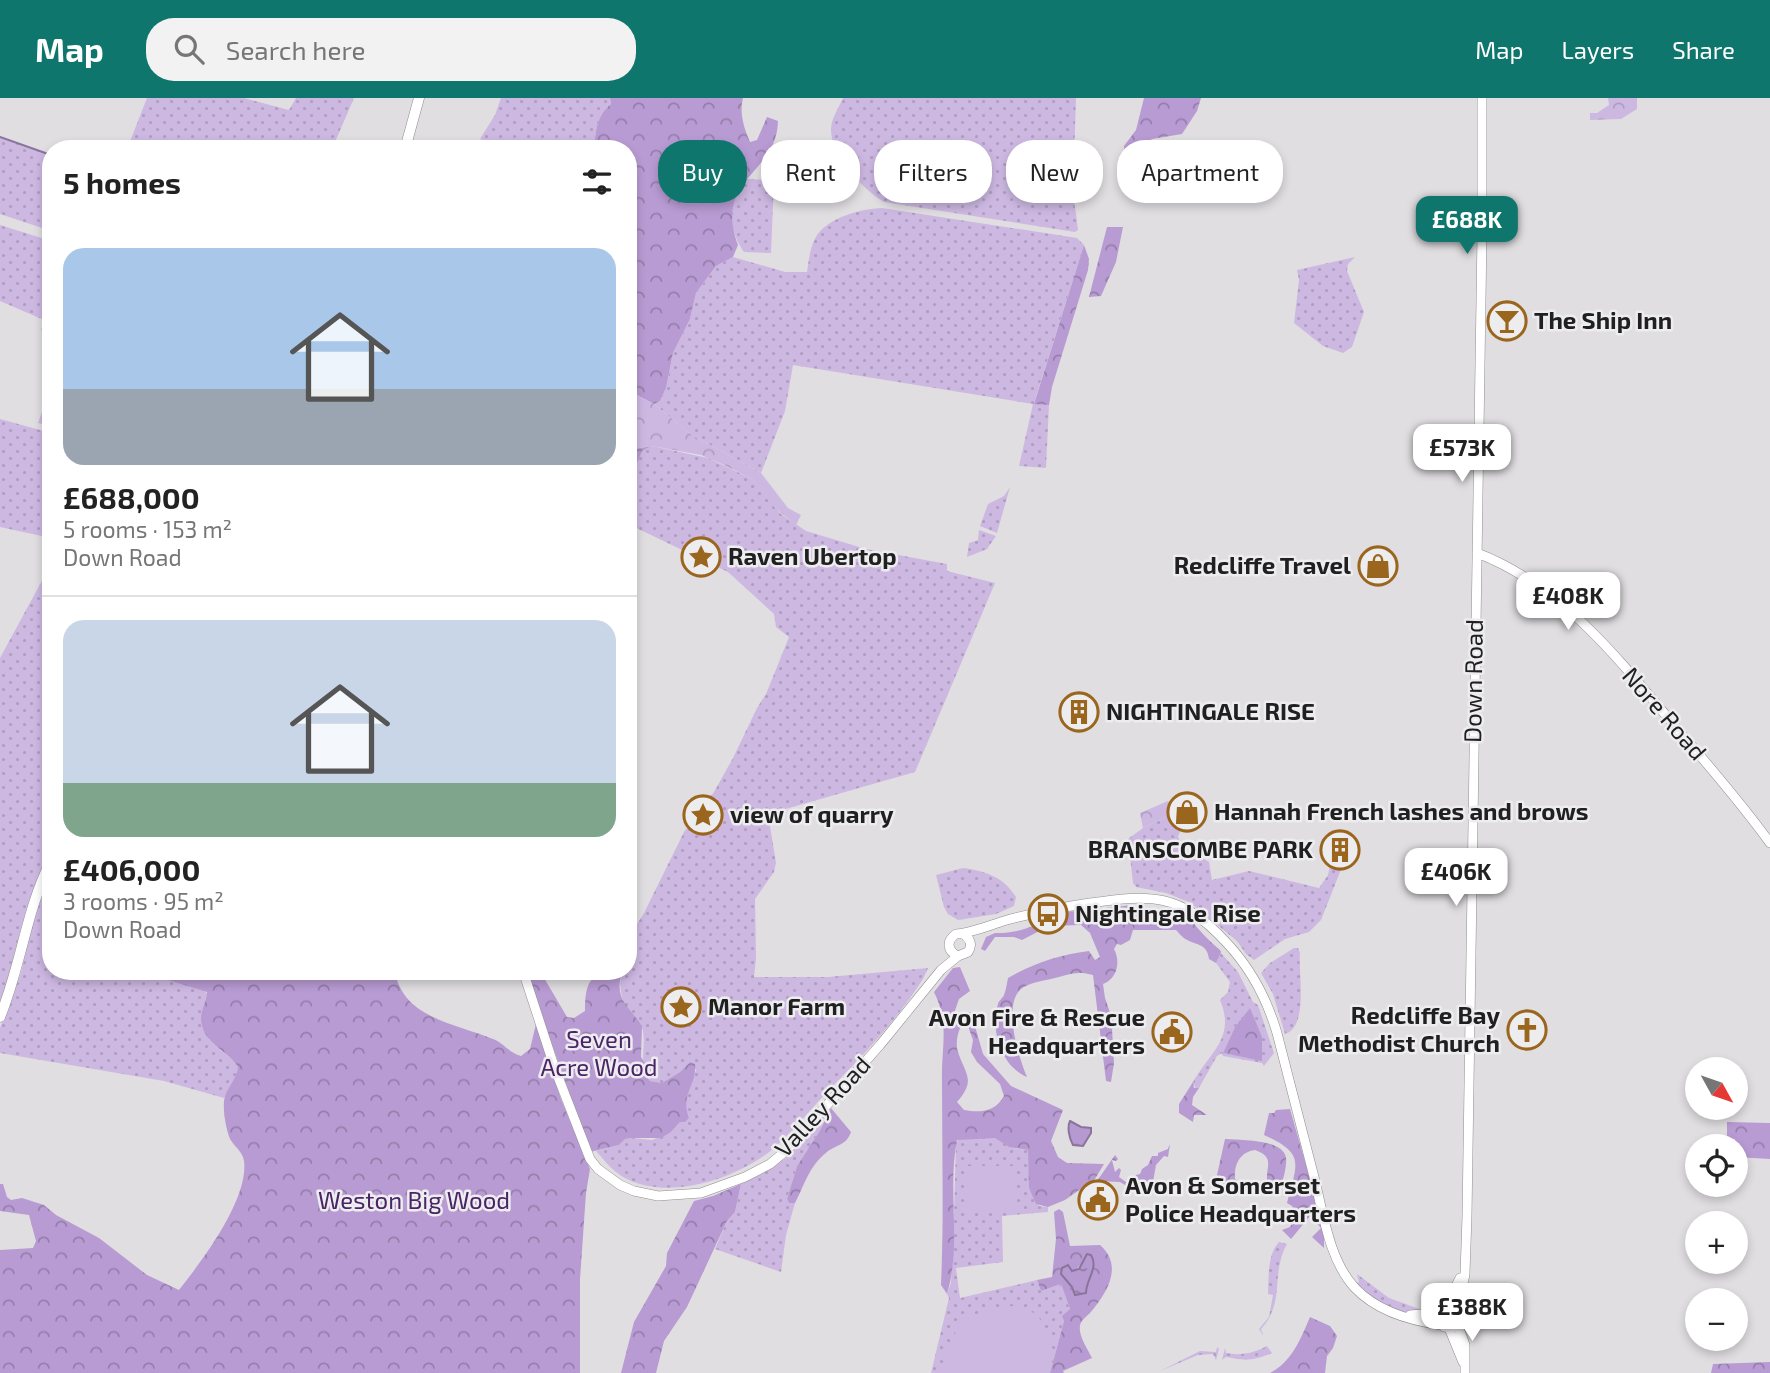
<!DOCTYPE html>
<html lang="en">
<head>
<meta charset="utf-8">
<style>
	:root { --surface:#fff; --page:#f2f2f2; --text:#222; --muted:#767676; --line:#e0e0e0; --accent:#0f766e }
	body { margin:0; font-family:"Exo 2",sans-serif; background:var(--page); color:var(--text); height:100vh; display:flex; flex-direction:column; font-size:26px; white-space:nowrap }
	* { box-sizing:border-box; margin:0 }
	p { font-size:23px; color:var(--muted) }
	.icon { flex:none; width:38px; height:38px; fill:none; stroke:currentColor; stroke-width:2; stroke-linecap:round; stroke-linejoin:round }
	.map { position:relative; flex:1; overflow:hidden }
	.side { position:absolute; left:42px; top:42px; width:595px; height:840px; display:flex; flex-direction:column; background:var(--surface); border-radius:28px; box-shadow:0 4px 10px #0003 }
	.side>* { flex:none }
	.guide { position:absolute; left:658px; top:42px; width:665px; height:63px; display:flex; gap:14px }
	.needle { width:46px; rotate:130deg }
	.fabs { position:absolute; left:1685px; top:959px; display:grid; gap:14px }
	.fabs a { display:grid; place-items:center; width:63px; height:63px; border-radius:50%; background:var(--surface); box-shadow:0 4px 10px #0003; font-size:35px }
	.price { position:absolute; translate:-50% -60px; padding:0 16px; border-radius:14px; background:#fff; color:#222; font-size:23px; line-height:46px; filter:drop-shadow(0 2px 4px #0008) }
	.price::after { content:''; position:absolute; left:50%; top:42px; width:21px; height:16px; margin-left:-10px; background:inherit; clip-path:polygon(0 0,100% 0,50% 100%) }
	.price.current { background:var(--accent); color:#fff }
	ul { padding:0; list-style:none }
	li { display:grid; align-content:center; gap:14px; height:371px; padding:0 21px }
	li+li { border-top:2px solid var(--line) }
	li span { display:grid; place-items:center; height:217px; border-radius:21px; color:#555 }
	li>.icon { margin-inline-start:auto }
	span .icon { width:126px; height:126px; fill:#fffc; stroke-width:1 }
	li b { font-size:30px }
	h2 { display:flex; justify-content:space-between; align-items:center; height:84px; padding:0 21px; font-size:30px }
	.chip { padding:0 24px; border-radius:28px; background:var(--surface); box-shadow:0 4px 10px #0003; font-size:24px; line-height:63px }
	.chip.current { background:var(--accent); color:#fff }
	header { display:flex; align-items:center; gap:42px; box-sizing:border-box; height:98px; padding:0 35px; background:var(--accent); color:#fff }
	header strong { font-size:33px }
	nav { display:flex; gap:38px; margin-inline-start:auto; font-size:24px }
	.search { width:490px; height:63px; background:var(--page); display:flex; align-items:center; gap:18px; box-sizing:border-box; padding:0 24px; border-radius:28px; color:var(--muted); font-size:26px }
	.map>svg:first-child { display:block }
	.grass { fill:url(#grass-dots); fill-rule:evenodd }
	.forest { fill:url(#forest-crowns); fill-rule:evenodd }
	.park { fill:url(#park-crowns) }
	.pitch { fill:#cdb8e2 }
	.water { fill:url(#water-ripples); stroke:#89759c; stroke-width:2 }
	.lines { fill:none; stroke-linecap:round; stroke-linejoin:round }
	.stream { stroke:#89759c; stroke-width:2 }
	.tertiary-casing { stroke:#8f8e90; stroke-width:10 }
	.secondary-casing { stroke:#8f8e90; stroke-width:11 }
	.tertiary { stroke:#fff; stroke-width:9 }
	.secondary { stroke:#fff; stroke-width:10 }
	.labels { text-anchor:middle; stroke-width:5; stroke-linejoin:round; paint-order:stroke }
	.poi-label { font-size:24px; font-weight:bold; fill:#212021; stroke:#edecef; text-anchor:start }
	.street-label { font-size:24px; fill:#212021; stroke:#edecef }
	.park-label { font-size:24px; fill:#4a2466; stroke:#edecef }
</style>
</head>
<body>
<header>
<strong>Map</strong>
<div class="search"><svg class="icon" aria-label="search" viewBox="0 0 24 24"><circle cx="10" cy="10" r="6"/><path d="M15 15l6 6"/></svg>Search here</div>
<nav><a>Map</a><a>Layers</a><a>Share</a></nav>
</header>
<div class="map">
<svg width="1770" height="1275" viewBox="0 0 1770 1275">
	<defs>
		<pattern id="grass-dots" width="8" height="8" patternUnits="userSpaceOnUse" patternTransform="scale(1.75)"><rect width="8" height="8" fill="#cdb8e2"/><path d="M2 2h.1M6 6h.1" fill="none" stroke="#b09ec2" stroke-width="1.8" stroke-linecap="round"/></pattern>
		<pattern id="forest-crowns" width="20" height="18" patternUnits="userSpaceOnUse" patternTransform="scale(1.75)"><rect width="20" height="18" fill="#b89bd3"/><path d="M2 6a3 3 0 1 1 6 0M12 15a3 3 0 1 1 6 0" fill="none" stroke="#957eab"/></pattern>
		<pattern id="park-crowns" width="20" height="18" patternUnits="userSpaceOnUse" patternTransform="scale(1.75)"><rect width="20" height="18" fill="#cdb8e2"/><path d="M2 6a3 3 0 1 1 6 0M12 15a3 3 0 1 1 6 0" fill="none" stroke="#b09ec2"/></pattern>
		<pattern id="water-ripples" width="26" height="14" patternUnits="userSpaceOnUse" patternTransform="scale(1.75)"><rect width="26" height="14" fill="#b599d0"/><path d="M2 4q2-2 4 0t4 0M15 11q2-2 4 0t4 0" fill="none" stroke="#937ca8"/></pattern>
	</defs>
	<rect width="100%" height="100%" fill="#e0dee1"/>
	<!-- grass -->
	<path class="grass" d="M147,0H244L289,12L296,0H354L332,51H127Z
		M501,0H610L611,6C596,18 596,33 594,51H502L499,47L480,41L495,17Z
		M843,0H1076L1073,93L1078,132L1075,134L884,104C863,92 830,56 831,31C831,21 839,9 843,0Z
		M0,39L51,57V133L0,116Z
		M747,81L774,82L771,155L744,154C728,132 726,101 747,81Z
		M882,110L1077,140L1084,147L1034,305L1049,307L1046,370L1019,368L1033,306L793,267L785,313L761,375L692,337L654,306L660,303L666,290L673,255L690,221L696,195L716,168L733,159L785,174H807C809,161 810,148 817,137C830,119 861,111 882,110Z
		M0,127L51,143V235L41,232L44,222L0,203Z
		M1355,159L1348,166L1347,173L1364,214L1352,249L1343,255L1323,248L1294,225L1299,182L1297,172Z
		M51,289V328L38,325Z
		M0,321L51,335V440L0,429Z
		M652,348L708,360L752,381L781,416L806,433L866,451L947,466V473L995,485L915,674L768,716L776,765L774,774L755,801L756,860L754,879H828L928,870L923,881C896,923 862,959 827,994C808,1014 790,1038 768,1055C731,1082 670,1102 627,1081C614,1075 605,1063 596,1053L619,1047L625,1041L632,1040L652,1042L671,1034L680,1024L689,1020C682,1000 689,991 696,972L690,964L680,974L662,985L650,983C638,965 646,951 643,933C642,927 638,924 634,920C622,908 617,889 623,873H628V840L644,815L684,734L714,694L733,660L757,610L766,596L789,539L776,529L774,516L728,474L628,426V389L642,353Z
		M1010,389L997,435L980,428L988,406L1004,398Z
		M979,432L996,438L987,451L967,459L969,445L978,442Z
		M51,466V755L27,809L0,908V560Z
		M1173,715L1180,734L1178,738L1186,763L1201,759L1209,764L1212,782L1249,773L1319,790L1328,777L1333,753L1344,756L1340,774L1321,822L1309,834L1285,841L1254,862L1246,856L1237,843L1189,804L1166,795L1136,789L1133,785L1128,741L1143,730Z
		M963,770C985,773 1004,779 1016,799L1014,808L996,816L958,822L948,816L944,809L936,777Z
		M51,777V873H153L203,891L208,897C203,917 199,936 217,949C225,956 232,960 238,969L237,977L224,1000L164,983L0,955V930L21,875L33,822Z
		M1294,850H1298L1300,855C1298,874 1309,929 1285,936L1273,896L1261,875L1270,865Z
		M1220,854L1238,874L1253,904L1258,907L1274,955L1264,968L1262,965L1223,958L1222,955L1217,958L1199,990L1196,991L1193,984C1210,954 1236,940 1220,902L1228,894L1230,884L1216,865ZM1250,911L1255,924L1261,962L1223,955L1235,929Z
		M827,1015L819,1034L797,1068L787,1101L789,1105H795L786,1137L781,1174L715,1151L727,1123L735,1114L741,1086L786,1060Z
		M961,1040H995L1013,1050L1028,1052L1030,1056L1029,1090L1039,1108L1048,1109V1114L1002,1118L1003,1164L956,1170L960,1200L1037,1182L1041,1193L1061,1186L1070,1211L1063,1218L1064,1223L1050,1275H931L949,1200L947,1196L951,1185L953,1154L956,1044Z
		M1279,1144L1287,1146C1270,1176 1286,1204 1261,1231L1263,1237L1259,1231L1269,1219L1273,1197L1268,1196C1269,1179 1267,1157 1279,1144Z
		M1357,1176L1389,1200L1425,1213C1400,1220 1373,1204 1357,1185L1359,1184Z
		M1267,1248L1272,1255C1252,1263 1247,1263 1226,1259L1222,1262L1225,1250L1226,1255C1241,1258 1254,1255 1267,1248Z
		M1217,1249L1219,1251L1216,1262L1213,1256L1198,1257L1160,1273L1200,1253L1216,1254Z"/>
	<!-- forest -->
	<path class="forest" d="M610,0H743C739,15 744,30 750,44L757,42L767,19L778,23C777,77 713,79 738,147L733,159L716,168L696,195L690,221L673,255L666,290L660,303L654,306L635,296L628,285V51H594C596,33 596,18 611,6Z
		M1144,0H1201L1197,13L1182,36L1152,41L1129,57L1124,58V48L1136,32Z
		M1107,129H1123L1116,164L1101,198L1089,199Z
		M1084,147L1089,161L1088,172L1052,289L1049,307L1034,306Z
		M652,348L642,353L628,389V352Z
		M1132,807L1134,819L1141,811L1149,814L1163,811L1169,817L1191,822C1199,832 1209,843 1220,852L1221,854L1216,865L1209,861C1207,844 1195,848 1184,840C1181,838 1179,835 1176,832H1133L1130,842L1121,847L1117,846L1114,851C1121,864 1117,881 1103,886L1105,900L1115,929L1112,931L1114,965L1111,984L1106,983L1093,877C1077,872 1067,877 1051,881C1042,883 1028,885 1021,891C1002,908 1019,960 1027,979C1001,968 990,931 998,906C999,902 1003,900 1004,897C1006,892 1007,885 1008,880C1034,865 1059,857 1089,853L1095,862L1100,859L1090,835L1081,827L1049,828L1022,842L1014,839H995L985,853L981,851L986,839L995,835C1010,836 1040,830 1048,816Z
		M960,869L970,893L959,901L952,921L955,925L962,917L971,914L983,956L1011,988L1063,1012L1051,1043L1058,1059L1067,1065L1104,1066L1095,1081L1065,1102L1048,1109L1036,1106L1029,1090L1028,1052L1009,1049L995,1040L957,1042C947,1092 962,1147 947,1196L941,1187C944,1119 942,1051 942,983C941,950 950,926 934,894L953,870ZM970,915L969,931L973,942L971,954L977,964L1000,986L1004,998C995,1014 981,1015 964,1012L957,1004C975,983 967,978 959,957C953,943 960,925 970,915Z
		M153,873H395C402,920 457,926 493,941C504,945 509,955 521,958L530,951L536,926L561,1001L590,1071L586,1095L580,1181V1275H0V1152L33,1150L36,1143L29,1117L0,1113V1086H3L7,1099L11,1102L22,1100L44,1107L56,1117L99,1140L147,1177L179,1192C202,1163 249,1101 244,1063C243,1054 234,1048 230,1041C226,1032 223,1013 224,1003C225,991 237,982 238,969C226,950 203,947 201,921C201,911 207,903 207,894L168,882Z
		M526,873H540L567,919L574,920L585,913C585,882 591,873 623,873C612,901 630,909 642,928L641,959L648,969L646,977L650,983L662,985L680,974L690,964L695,966C697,989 680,994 689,1020L685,1024H680L671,1034L661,1040H632L625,1041L619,1047L590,1054Z
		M1250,910L1262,939V963L1223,955L1235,929Z
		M1193,984L1194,990H1199L1193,999L1192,1007L1207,1017H1194L1193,1024L1179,1015V1006Z
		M831,1010L851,1034C846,1048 837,1046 827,1054C809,1068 805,1086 795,1105H789L787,1101L797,1068L819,1034Z
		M1290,1011L1324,1130V1150L1312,1139L1321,1130L1310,1118L1291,1141L1282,1132L1290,1129L1296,1119L1292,1108L1287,1105C1297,1065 1306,1056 1264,1037L1269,1015H1274L1276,1012Z
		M1727,1024L1770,1025V1061L1736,1059L1735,1041H1727Z
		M1225,1041C1239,1042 1284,1041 1286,1060C1287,1071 1282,1083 1280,1094L1267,1082C1266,1068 1275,1059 1255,1052C1240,1054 1234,1066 1235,1081L1247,1090H1257L1262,1086L1272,1092L1273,1097L1215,1086Z
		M1170,1046L1168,1059L1164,1058L1156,1067L1153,1084L1147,1090H1130L1120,1084L1097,1083L1115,1057L1118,1061L1116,1063L1112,1062L1115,1074L1119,1070L1121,1072L1119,1079L1126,1084L1133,1082L1136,1077L1140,1076L1142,1071L1148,1067L1152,1058H1158V1055L1168,1051Z
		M741,1086L735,1114L727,1123L687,1209L664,1243L656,1275H621L634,1224L666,1168L667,1155L694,1103L713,1098Z
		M1059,1111L1063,1114L1070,1148L1100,1147C1124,1168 1107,1195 1090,1215C1086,1219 1080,1223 1080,1228C1078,1237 1088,1252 1092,1260L1063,1273L1064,1275H1050L1064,1223L1062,1218L1070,1211L1061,1186L1041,1193L1037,1182L1052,1179L1056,1141L1054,1114ZM1085,1161L1094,1169L1086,1186V1195L1075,1197L1062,1170L1068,1167L1072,1173H1075Z
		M1310,1219L1330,1228L1337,1238L1333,1250L1327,1258L1325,1275H1270C1292,1264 1301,1240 1310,1219Z
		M1770,1264V1275H1711L1713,1266Z"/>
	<!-- park -->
	<path class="park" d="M1608,0H1637V11L1621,21L1590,22V15H1597L1609,7Z
		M628,285L635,296L654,306L692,337L761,375L788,410L801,417L796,427L774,409L752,381L722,366L701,357L652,348L628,352Z
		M1168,703L1173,715L1143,730L1140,715Z"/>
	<!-- pitch -->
	<path class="pitch" d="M968,1068H1016V1113L967,1112Z
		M1018,1208C1049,1215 1054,1248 1048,1275H943C946,1261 949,1244 957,1232C968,1214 998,1208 1018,1208Z"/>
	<!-- water -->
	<path class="water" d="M1070,1023L1081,1029L1091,1030V1035L1083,1048L1073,1047C1069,1040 1067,1029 1070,1023Z
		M1087,1156L1091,1157C1099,1170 1086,1181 1086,1195L1075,1197L1072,1189L1061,1176L1062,1170L1068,1167L1072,1173L1079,1171Z"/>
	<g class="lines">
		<!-- stream -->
		<path class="stream" d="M0,39L51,57"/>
		<!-- tertiary casing -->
		<g class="tertiary-casing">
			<path id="tertiary" d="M1477,455C1562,487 1622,565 1679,633C1710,669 1742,706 1770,745
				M963,836C970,840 973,847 968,854L958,858C947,853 946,843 956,836C972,835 990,827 1007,822C1034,815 1062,809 1090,805C1151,796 1180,795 1225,843C1250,869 1267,901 1277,935C1289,982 1301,1028 1313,1075C1323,1112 1328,1161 1355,1190C1377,1213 1411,1223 1442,1227
				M523,873L555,971L590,1061L598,1071L620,1087L634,1093L658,1098L701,1095L745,1079L770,1066L788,1051L880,947L941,872L958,858
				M1445,1209L1460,1180
				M1458,1211L1465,1176L1467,1118L1482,136V0
				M1410,1217L1434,1215L1450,1207L1460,1213V1224L1452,1230L1444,1229L1438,1221L1440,1213
				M1458,1227L1465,1247V1275
				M1449,1230L1463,1264"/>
		</g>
		<!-- secondary casing -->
		<g class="secondary-casing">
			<path id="secondary" d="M405,51L419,0
				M0,919C21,868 26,812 51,763"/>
		</g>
		<!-- tertiary -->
		<use href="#tertiary" class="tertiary"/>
		<!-- secondary -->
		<use href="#secondary" class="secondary"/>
	</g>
	<!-- icons -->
	<defs>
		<g id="bar-ring" transform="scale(2.0125)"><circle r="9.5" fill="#edecef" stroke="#9a651c" stroke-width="1.5"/><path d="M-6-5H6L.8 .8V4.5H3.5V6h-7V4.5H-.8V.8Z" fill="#9a651c"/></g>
		<g id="sight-ring" transform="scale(2.0125)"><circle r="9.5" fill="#edecef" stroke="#9a651c" stroke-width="1.5"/><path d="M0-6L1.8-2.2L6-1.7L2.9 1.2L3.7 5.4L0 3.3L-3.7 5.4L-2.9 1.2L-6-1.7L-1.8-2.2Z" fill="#9a651c"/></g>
		<g id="shop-ring" transform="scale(2.0125)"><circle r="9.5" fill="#edecef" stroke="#9a651c" stroke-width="1.5"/><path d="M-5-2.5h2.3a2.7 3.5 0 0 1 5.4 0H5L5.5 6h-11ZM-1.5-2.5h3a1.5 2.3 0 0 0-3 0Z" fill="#9a651c"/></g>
		<g id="building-ring" transform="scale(2.0125)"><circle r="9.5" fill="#edecef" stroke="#9a651c" stroke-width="1.5"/><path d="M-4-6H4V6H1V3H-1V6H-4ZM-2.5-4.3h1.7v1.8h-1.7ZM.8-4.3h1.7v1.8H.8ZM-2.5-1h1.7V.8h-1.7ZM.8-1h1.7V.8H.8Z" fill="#9a651c"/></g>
		<g id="bus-ring" transform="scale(2.0125)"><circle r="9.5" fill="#edecef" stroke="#9a651c" stroke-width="1.5"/><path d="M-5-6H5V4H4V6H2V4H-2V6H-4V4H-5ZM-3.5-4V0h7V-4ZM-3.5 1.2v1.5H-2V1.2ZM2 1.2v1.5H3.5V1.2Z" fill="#9a651c"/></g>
		<g id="church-ring" transform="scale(2.0125)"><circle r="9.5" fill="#edecef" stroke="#9a651c" stroke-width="1.5"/><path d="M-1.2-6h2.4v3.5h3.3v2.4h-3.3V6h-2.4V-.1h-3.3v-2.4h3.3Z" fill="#9a651c"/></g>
		<g id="civic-ring" transform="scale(2.0125)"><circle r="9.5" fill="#edecef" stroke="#9a651c" stroke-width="1.5"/><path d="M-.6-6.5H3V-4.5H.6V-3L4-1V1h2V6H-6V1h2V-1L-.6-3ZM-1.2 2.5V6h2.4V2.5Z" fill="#9a651c"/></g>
	</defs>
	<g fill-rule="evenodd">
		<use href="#bar-ring" x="1507" y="223"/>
		<use href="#sight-ring" x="701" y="459"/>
		<use href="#shop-ring" x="1378" y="468"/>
		<use href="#building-ring" x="1079" y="614"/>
		<use href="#shop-ring" x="1187" y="714"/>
		<use href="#sight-ring" x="703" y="717"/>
		<use href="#building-ring" x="1340" y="752"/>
		<use href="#bus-ring" x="1048" y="816"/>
		<use href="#sight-ring" x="681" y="909"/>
		<use href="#church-ring" x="1527" y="932"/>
		<use href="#civic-ring" x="1172" y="934"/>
		<use href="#civic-ring" x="1098" y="1102"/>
	</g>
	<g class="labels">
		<!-- poi labels -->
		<g class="poi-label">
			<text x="1534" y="231">The Ship Inn</text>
			<text x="728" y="467">Raven Ubertop</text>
			<text x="1351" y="476" text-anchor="end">Redcliffe Travel</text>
			<text x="1106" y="622">NIGHTINGALE RISE</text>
			<text x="1214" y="722">Hannah French lashes and brows</text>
			<text x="730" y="725">view of quarry</text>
			<text x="1313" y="760" text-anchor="end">BRANSCOMBE PARK</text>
			<text x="1075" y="824">Nightingale Rise</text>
			<text x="708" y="917">Manor Farm</text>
			<text x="1500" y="926" text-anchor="end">Redcliffe Bay<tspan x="1500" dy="28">Methodist Church</tspan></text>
			<text x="1145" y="928" text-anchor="end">Avon Fire &amp; Rescue<tspan x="1145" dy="28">Headquarters</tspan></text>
			<text x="1125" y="1096">Avon &amp; Somerset<tspan x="1125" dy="28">Police Headquarters</tspan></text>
		</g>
		<!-- street labels -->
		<g class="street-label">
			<text transform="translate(1474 583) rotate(-89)" y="8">Down Road</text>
			<text transform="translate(1664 616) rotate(49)" y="8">Nore Road</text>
			<text transform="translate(823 1009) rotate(-47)" y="8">Valley Road</text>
		</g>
		<!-- park labels -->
		<g class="park-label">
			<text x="599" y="950">Seven<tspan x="599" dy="28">Acre Wood</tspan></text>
			<text x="414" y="1111">Weston Big Wood</text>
		</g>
	</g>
</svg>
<div class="fabs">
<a><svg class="needle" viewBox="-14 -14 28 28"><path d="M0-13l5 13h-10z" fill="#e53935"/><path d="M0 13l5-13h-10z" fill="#767676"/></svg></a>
<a><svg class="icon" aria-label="locate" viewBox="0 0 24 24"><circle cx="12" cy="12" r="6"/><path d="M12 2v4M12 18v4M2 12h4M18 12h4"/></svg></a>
<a>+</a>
<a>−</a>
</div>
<b class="price current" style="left:1467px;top:158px">£688K</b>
<b class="price" style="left:1462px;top:386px">£573K</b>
<b class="price" style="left:1568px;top:534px">£408K</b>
<b class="price" style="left:1456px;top:810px">£406K</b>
<b class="price" style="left:1472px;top:1245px">£388K</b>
<div class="guide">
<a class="chip current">Buy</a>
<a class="chip">Rent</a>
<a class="chip">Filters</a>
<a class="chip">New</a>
<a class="chip">Apartment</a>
</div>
<section class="side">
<h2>5 homes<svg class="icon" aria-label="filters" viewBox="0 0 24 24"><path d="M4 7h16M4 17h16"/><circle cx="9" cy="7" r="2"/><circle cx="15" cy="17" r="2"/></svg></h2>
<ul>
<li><span style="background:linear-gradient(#a9c7e8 65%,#9aa5b1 0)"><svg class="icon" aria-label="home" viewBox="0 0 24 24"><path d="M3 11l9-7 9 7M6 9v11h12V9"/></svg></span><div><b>£688,000</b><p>5 rooms · 153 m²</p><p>Down Road</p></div></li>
<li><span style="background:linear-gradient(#c9d6e8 75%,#7fa58c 0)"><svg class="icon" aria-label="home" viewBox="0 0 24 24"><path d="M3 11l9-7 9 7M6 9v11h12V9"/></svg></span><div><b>£406,000</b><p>3 rooms · 95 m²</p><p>Down Road</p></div></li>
</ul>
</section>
</div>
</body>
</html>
